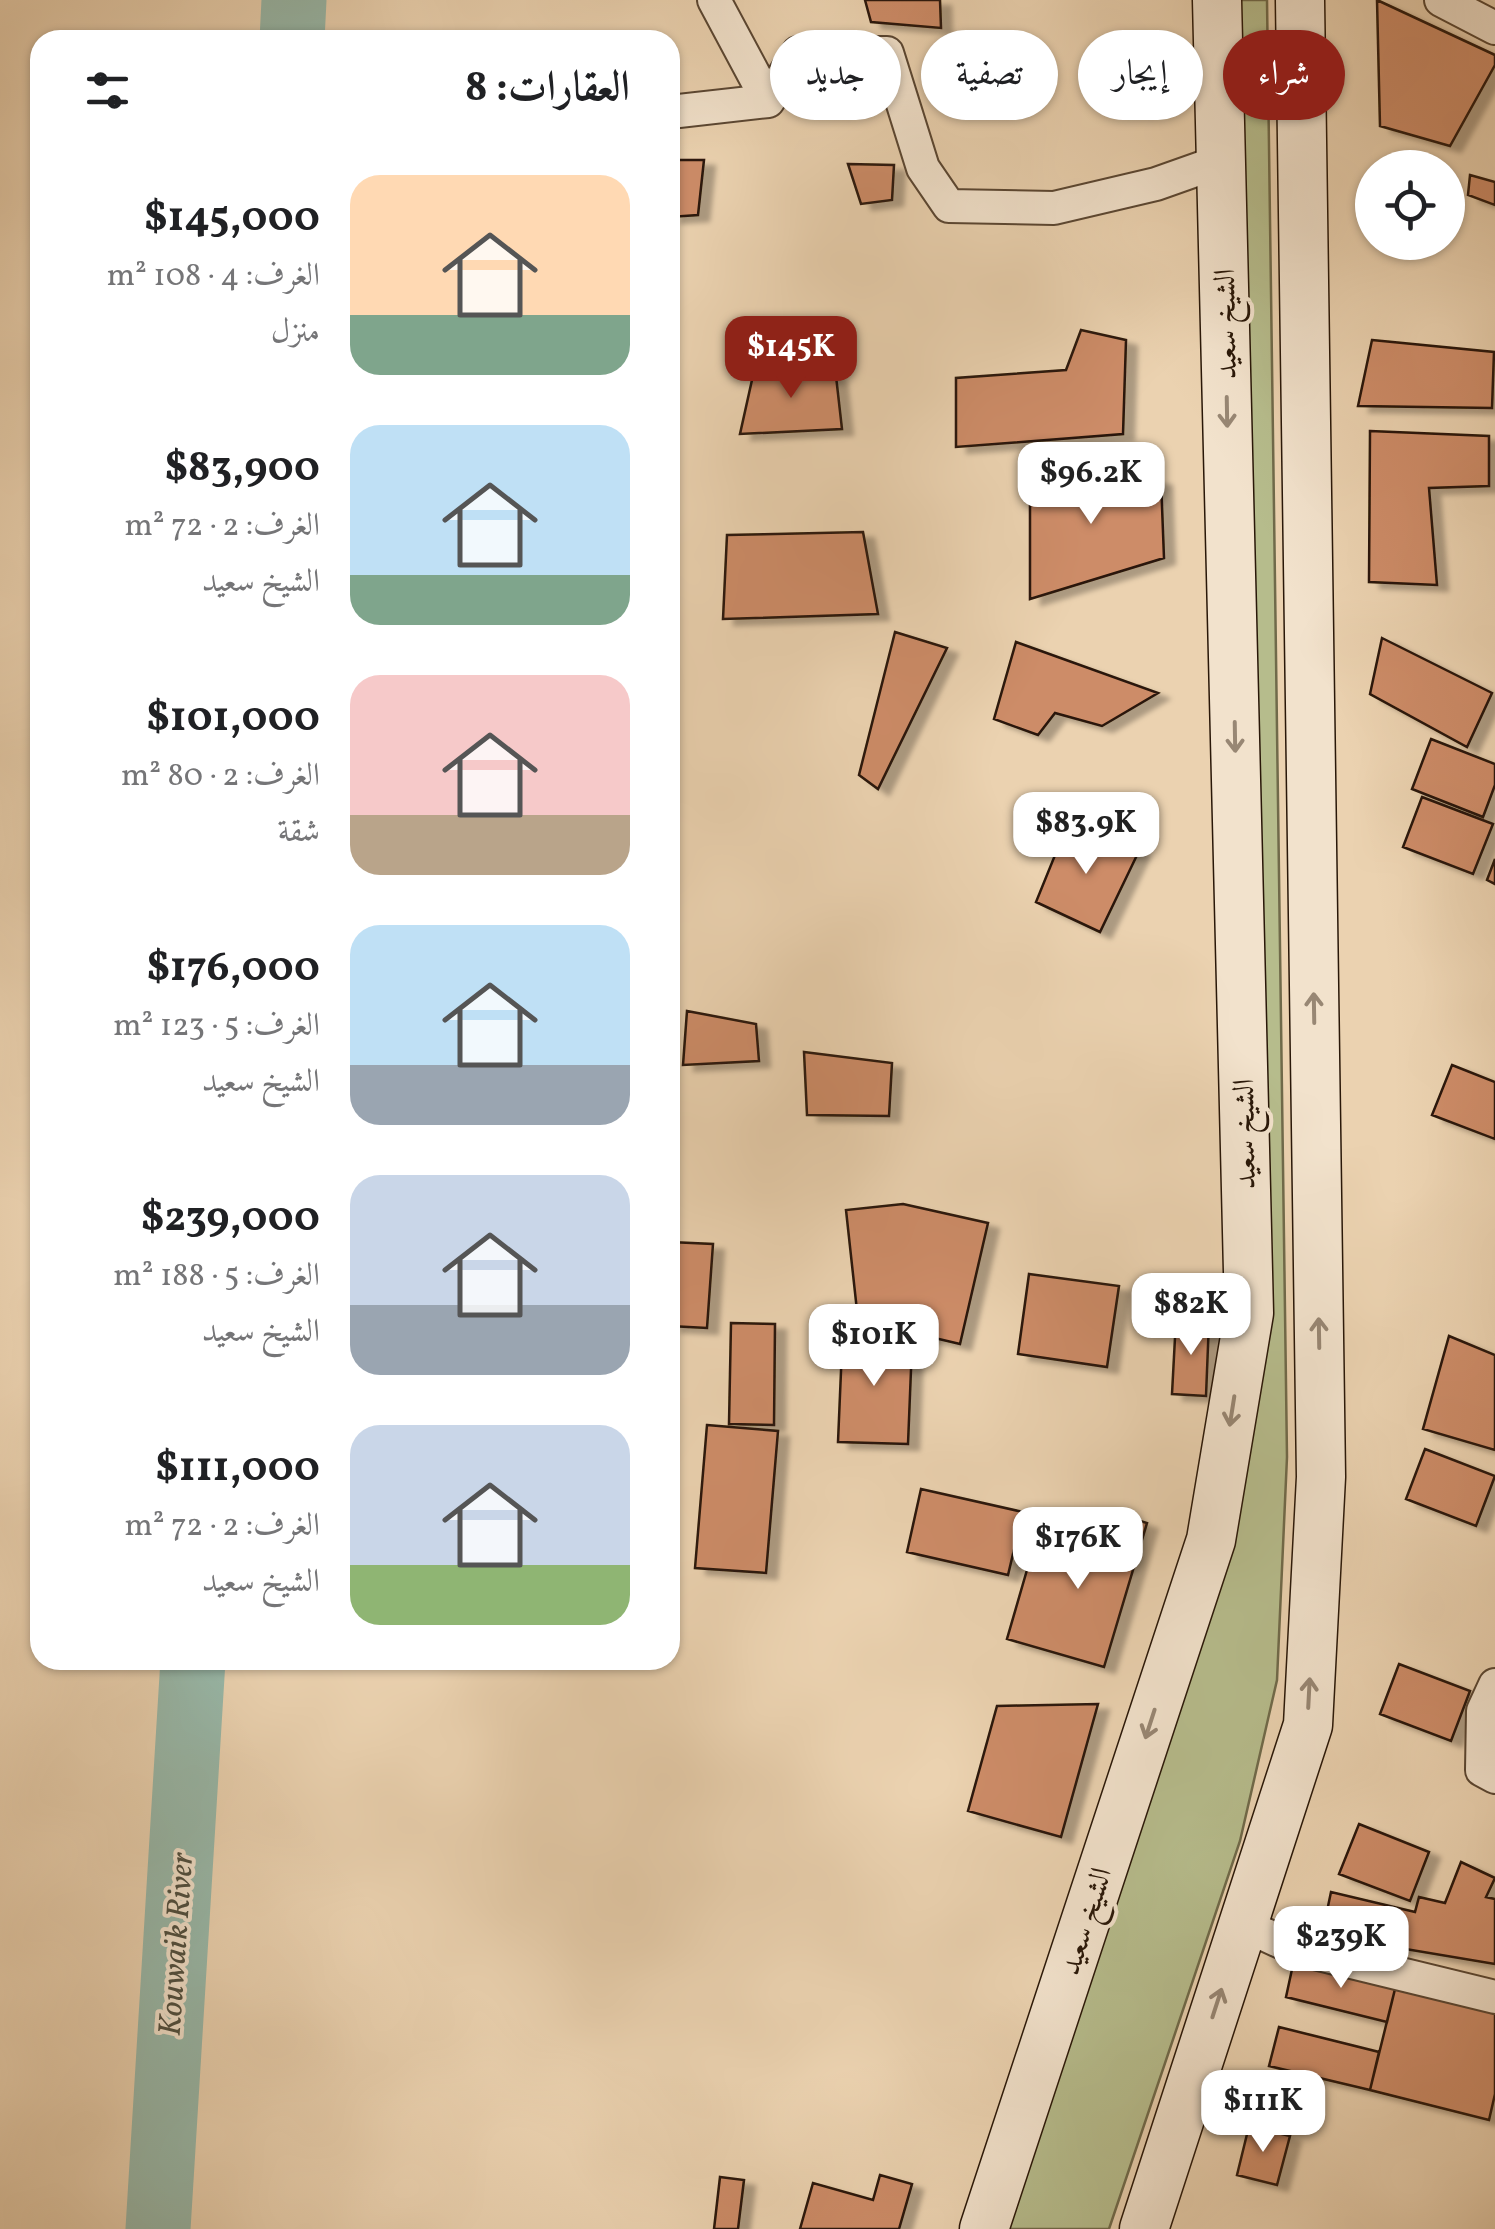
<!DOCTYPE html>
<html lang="ar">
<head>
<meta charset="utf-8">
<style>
	:root { --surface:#fff; --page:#f2f2f2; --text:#202124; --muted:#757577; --accent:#8f2418 }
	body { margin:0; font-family:Vollkorn,Amiri,serif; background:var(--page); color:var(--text); direction:rtl; height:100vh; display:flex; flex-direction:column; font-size:38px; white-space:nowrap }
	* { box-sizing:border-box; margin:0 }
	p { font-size:32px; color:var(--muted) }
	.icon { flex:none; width:55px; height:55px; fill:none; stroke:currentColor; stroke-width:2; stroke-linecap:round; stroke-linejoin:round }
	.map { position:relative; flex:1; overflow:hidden; direction:ltr }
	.side { position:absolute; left:30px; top:30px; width:650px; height:1640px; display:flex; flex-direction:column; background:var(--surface); border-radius:30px; box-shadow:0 2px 8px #0004; direction:rtl }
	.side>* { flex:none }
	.hud { position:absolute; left:710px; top:30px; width:635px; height:90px; direction:rtl; display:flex; gap:20px }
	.tools { position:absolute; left:1355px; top:150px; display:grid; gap:20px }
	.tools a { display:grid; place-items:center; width:110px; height:110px; border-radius:50%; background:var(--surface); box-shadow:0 2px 8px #0004; font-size:50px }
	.price { position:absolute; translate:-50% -85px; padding:0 22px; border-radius:20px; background:#fff; color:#222; font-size:32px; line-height:65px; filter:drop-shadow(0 2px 5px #0008) }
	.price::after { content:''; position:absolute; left:50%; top:60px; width:30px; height:22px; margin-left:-15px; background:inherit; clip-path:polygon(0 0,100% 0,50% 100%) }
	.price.selected { background:var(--accent); color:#fff }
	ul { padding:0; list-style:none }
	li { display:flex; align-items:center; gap:30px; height:250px; padding:0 50px }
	li span { display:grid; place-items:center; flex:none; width:280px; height:200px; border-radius:30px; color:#555 }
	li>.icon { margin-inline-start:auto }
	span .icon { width:120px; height:120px; fill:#fffc; stroke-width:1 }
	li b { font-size:42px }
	h2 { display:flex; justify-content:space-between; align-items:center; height:120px; padding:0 50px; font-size:42px }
	.pill { padding:0 35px; border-radius:45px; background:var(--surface); box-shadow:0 2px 8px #0004; font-size:35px; line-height:90px }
	.pill.selected { background:var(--accent); color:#fff }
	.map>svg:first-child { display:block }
	.green { fill:#b6bc8c; stroke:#706a4a; stroke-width:2.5 }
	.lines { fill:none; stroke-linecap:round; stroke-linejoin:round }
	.river { stroke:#98b8a9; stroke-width:65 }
	.building { fill:#cd8c68; stroke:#291708; stroke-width:2.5; filter:url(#shadow) }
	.street-casing { stroke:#5a4632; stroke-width:36 }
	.secondary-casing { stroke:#291708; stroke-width:51 }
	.street { stroke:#f2e2cc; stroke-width:32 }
	.secondary { stroke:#f2e2cc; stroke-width:48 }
	.oneway { stroke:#988774 }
	.labels { text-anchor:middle; stroke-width:8; stroke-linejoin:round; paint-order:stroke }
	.street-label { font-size:30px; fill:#291708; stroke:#f2e2cc }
	.water-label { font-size:32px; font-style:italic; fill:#504f40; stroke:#f2e2cc }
</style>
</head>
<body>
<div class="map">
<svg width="1495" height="2229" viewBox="0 0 1495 2229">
	<defs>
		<filter id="shadow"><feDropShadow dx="11" dy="6" stdDeviation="2.5" flood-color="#0004"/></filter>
	</defs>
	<rect width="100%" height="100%" fill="#ebd2b0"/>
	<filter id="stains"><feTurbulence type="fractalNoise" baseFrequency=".002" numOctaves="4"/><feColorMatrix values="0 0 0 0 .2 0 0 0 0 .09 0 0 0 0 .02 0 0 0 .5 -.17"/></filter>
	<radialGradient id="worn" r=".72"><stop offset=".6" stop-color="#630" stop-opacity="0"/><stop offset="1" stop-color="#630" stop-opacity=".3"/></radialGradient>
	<!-- green -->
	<path class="green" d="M1237,0H1267L1287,1457L1277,1680L1240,1841L1109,2229H998L1258,1356Z"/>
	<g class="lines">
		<!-- river -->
		<path class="river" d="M292,40L294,0
			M158,2229L193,1660"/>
	</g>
	<!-- building -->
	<path class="building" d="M865,0H940L941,28L871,22Z
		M1377,0L1495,55V65L1450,146L1380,126Z
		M676,160H704L698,215L670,217Z
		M848,164L894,165L892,200L861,204Z
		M1470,175L1495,182V205L1468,195Z
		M1081,330L1126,340L1123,434L956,447V378L1066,370Z
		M1372,340L1494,352L1492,408L1358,406Z
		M756,362L836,376L842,429L740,434Z
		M1370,431L1489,436V486L1429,488L1437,585L1369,582Z
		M1030,466L1161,480L1164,558L1030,599Z
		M863,532L878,614L723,619L727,535Z
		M895,632L947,648L878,789L859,775Z
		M1382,638L1492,693L1467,747L1370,694Z
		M1016,642L1158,693L1102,726L1055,713L1038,735L994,719Z
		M1431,739L1495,764V785L1483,817L1412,789Z
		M1422,797L1493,824L1473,874L1403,847Z
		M1068,823L1139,851L1100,932L1036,902Z
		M1495,859V884L1487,880Z
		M687,1011L756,1024L759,1061L683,1065Z
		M804,1052L892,1063L889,1116L807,1115Z
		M1452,1065L1495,1082V1139L1432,1115Z
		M903,1204L988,1223L960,1344L858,1320L846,1210Z
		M670,1242L713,1244L707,1328L670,1326Z
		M1029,1274L1119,1286L1107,1367L1018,1354Z
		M1176,1319L1209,1321L1206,1396L1172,1394Z
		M731,1323L775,1324L774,1425L729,1424Z
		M843,1324L912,1345L908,1444L838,1442Z
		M1449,1336L1495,1355V1450L1423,1429Z
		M707,1425L778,1431L766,1573L695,1568Z
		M1425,1449L1495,1476L1476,1526L1406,1499Z
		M921,1489L1023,1512L1008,1575L907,1552Z
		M1108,1511L1147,1523L1104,1667L1007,1639L1038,1532L1096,1549Z
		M1399,1664L1470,1691L1451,1741L1380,1714Z
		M1098,1704L1061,1837L968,1811L997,1706Z
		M1359,1824L1429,1852L1410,1901L1339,1874Z
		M1461,1862L1495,1878L1486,1897L1495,1899V1964L1322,1935L1331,1892L1415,1912L1419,1897L1445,1903Z
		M1294,1960L1396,1985L1387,2022L1286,1997Z
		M1396,1985L1495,2009V2094L1489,2120L1370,2090Z
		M1279,2027L1379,2052L1370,2090L1269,2066Z
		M1249,2126L1290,2136L1277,2185L1237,2175Z
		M880,2175L912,2184L899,2229H800L813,2183L873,2200Z
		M720,2177L744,2180L738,2229H714Z"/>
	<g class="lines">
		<!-- street casing -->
		<g class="street-casing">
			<path id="street" d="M1441,0L1495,28
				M768,101L798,53H887L923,168L949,206L1054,208L1156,184L1221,161
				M670,112L768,101L714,0
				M1495,1685L1483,1711L1482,1770L1495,1777
				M1242,1924L1294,1948L1495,1997"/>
		</g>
		<!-- secondary casing -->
		<g class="secondary-casing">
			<path id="secondary" d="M984,2229L1211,1540L1249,1313L1217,0
				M1144,2229L1308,1725L1321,1477L1300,0"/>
		</g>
		<!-- street -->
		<use href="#street" class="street"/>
		<!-- secondary -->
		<use href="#secondary" class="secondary"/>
	</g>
	<!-- one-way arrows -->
	<defs><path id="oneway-shaft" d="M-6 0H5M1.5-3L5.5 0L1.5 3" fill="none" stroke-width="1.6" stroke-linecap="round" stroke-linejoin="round" transform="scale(2.5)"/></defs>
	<g class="oneway">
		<use href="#oneway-shaft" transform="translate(1227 412) rotate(89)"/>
		<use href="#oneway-shaft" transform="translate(1235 737) rotate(89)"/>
		<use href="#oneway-shaft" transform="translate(1314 1008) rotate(-91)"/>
		<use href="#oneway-shaft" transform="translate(1319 1333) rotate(-91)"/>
		<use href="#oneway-shaft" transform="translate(1232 1411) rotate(99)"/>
		<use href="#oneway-shaft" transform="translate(1309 1693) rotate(-87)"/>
		<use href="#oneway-shaft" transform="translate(1150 1724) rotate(108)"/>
		<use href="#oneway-shaft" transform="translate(1217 2003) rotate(-72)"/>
	</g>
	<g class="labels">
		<!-- street labels -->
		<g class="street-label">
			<text transform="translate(1225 324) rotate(-91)" y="10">الشيخ سعيد</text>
			<text transform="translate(1244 1134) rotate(-91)" y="10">الشيخ سعيد</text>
			<text transform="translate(1085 1921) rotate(-72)" y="10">الشيخ سعيد</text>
		</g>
		<!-- water labels -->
		<g class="water-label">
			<text transform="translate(175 1944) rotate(-86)" y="11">Kouwaik River</text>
		</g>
	</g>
	<rect width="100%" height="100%" filter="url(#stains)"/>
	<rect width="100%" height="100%" fill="url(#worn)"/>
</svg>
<div class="tools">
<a><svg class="icon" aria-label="locate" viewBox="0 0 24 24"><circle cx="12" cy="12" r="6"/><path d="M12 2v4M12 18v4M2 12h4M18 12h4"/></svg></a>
</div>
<b class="price selected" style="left:791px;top:401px">$145K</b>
<b class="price" style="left:1091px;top:527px">$96.2K</b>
<b class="price" style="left:1086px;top:877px">$83.9K</b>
<b class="price" style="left:1191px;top:1358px">$82K</b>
<b class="price" style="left:874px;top:1389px">$101K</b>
<b class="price" style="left:1078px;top:1592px">$176K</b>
<b class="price" style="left:1341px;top:1991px">$239K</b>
<b class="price" style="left:1263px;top:2155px">$111K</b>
<div class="hud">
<a class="pill selected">شراء</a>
<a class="pill">إيجار</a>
<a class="pill">تصفية</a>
<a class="pill">جديد</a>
</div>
<section class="side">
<h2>العقارات: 8<svg class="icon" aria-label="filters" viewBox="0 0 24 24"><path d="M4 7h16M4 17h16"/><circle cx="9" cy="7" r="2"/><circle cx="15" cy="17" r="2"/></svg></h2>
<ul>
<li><span style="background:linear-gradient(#ffd9b3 70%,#7fa58c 0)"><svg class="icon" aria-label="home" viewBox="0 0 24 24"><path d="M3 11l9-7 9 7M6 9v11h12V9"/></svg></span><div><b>$145,000</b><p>الغرف: 4 · 108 m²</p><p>منزل</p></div></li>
<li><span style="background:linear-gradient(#bfe0f5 75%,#7fa58c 0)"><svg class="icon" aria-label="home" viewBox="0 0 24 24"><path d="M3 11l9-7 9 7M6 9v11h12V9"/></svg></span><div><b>$83,900</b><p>الغرف: 2 · 72 m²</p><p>الشيخ سعيد</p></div></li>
<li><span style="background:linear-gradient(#f6c9c9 70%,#b9a48a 0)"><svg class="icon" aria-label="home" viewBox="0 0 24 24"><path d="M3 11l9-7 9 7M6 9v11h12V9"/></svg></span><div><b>$101,000</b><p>الغرف: 2 · 80 m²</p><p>شقة</p></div></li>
<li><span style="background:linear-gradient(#bfe0f5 70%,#9aa5b1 0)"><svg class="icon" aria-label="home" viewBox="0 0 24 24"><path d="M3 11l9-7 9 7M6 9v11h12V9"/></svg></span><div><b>$176,000</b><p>الغرف: 5 · 123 m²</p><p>الشيخ سعيد</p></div></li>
<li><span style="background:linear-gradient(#c9d6e8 65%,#9aa5b1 0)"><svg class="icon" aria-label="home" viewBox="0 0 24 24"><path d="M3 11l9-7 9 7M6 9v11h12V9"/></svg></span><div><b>$239,000</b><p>الغرف: 5 · 188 m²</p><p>الشيخ سعيد</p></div></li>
<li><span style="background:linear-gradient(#c9d6e8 70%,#8fb573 0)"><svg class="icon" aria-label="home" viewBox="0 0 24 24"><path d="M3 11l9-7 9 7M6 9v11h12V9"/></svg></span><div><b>$111,000</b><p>الغرف: 2 · 72 m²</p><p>الشيخ سعيد</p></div></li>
</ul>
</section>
</div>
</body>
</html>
